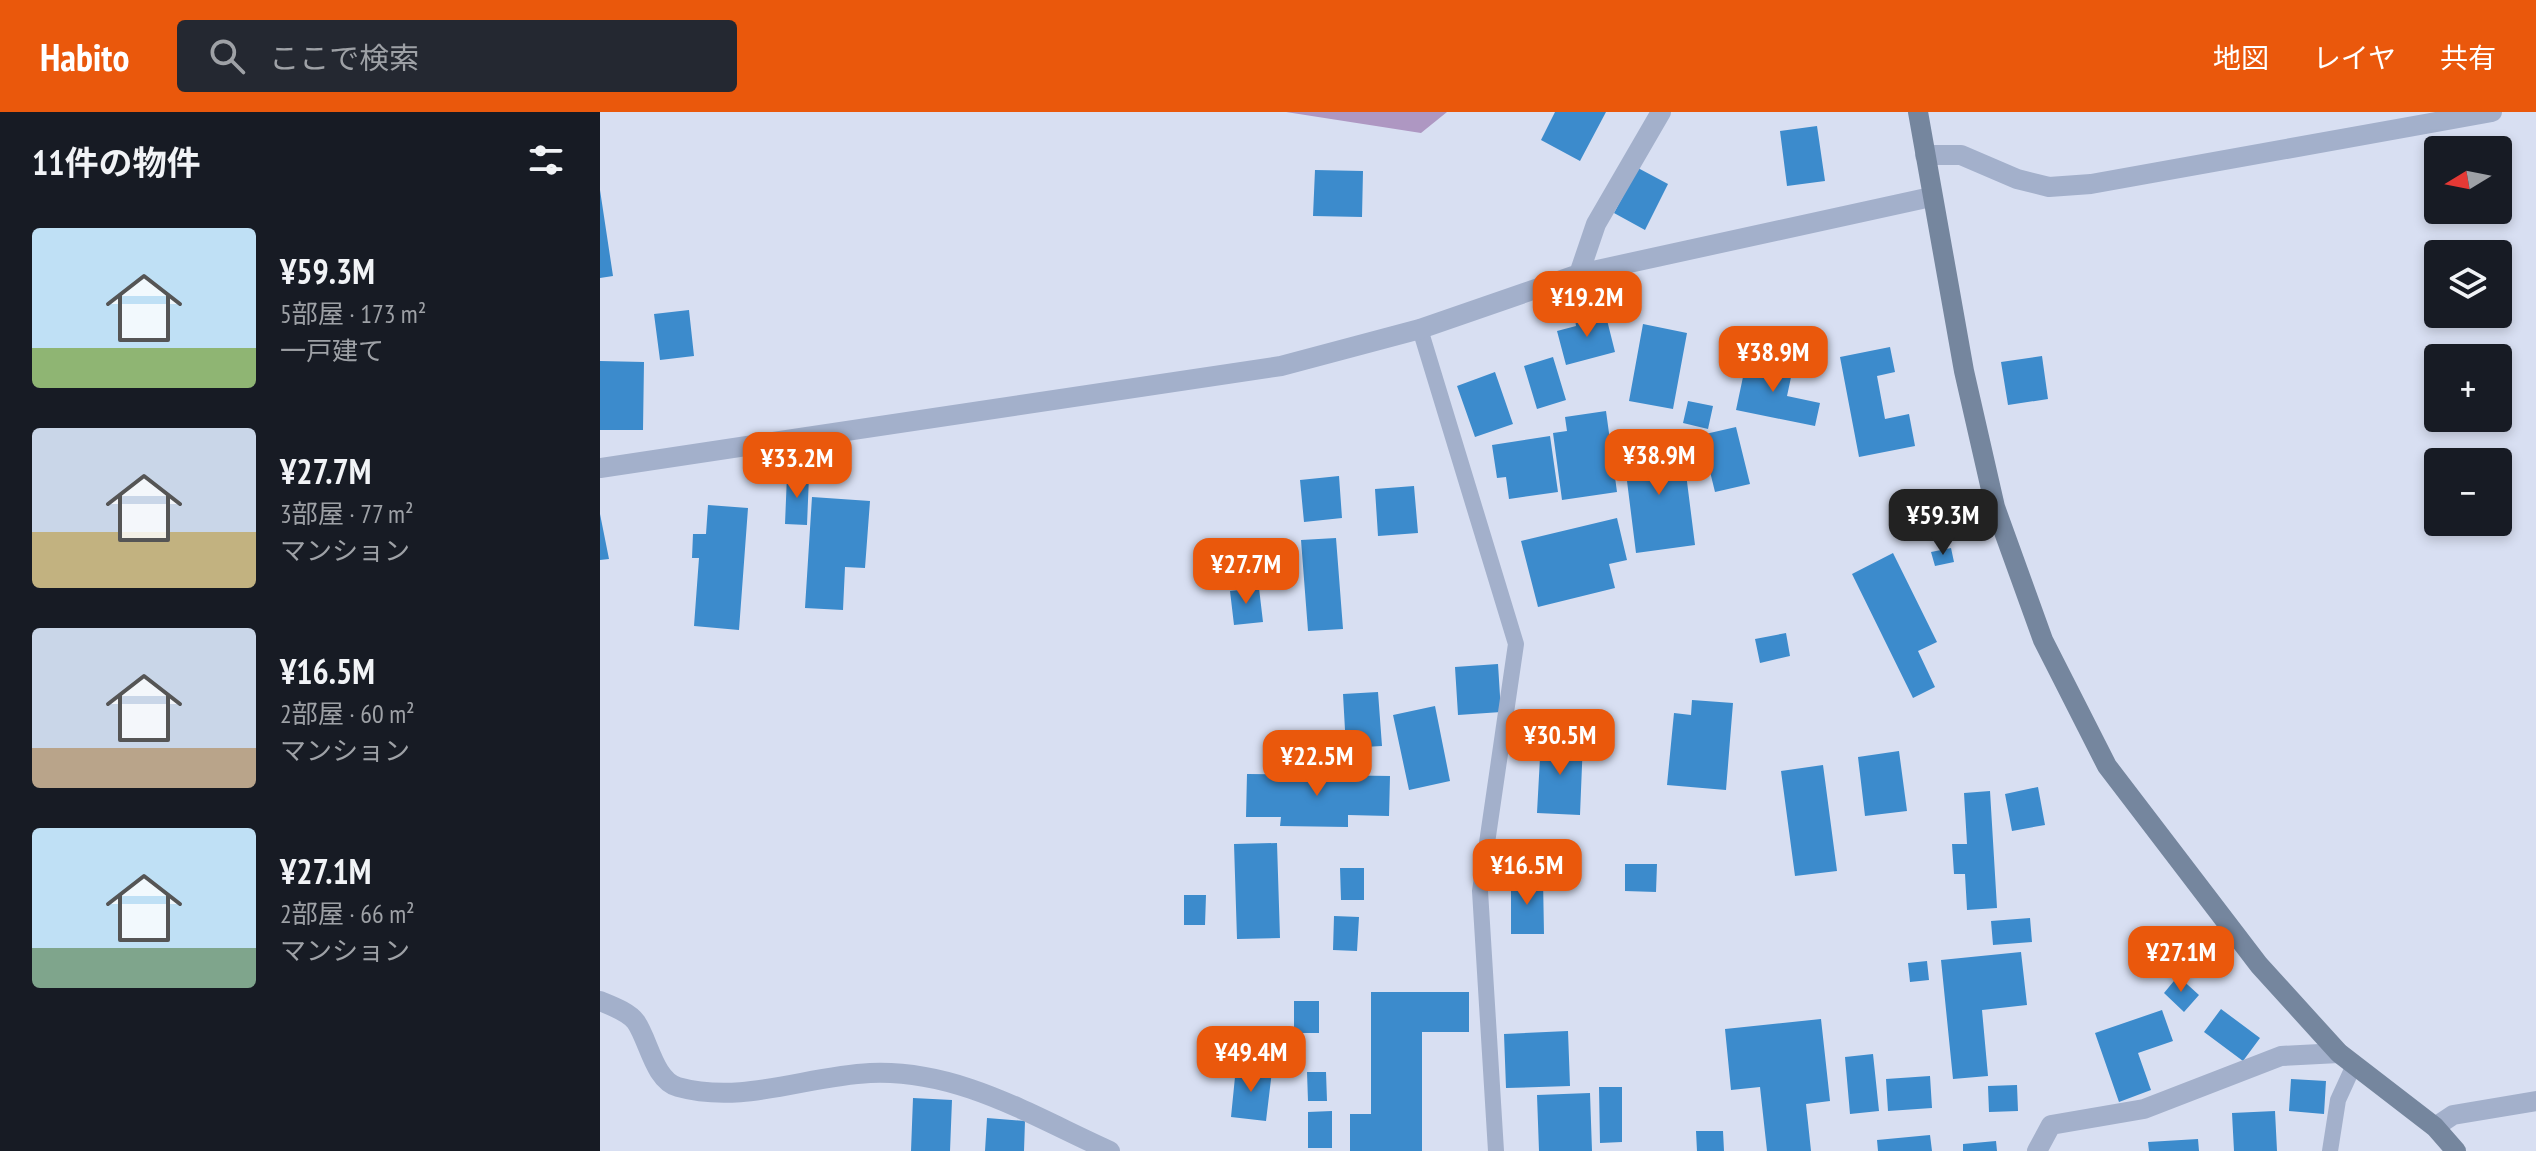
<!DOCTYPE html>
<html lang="ja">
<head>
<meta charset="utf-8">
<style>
	:root { --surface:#171b24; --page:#242831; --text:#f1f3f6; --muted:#9ea1a6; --accent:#ea580c }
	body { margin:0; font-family:"PT Sans Narrow","Noto Sans JP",sans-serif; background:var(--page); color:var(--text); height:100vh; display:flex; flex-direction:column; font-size:30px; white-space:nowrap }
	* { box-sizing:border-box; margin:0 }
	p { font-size:26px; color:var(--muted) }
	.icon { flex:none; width:44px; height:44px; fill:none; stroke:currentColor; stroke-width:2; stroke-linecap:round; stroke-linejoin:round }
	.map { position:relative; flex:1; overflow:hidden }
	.sheet { display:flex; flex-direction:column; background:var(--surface); width:600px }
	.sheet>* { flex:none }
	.needle { width:52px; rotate:260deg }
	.controls { position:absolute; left:1824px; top:24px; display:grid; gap:16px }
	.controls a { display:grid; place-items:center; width:88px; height:88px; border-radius:8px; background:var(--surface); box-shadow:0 4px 12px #0003; font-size:40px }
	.price { position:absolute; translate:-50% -68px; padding:0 18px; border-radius:16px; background:var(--accent); color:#fff; font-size:26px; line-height:52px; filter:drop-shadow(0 2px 4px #0008) }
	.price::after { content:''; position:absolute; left:50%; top:48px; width:24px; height:18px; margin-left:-12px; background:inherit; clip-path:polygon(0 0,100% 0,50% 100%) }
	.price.active { background:#222; color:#fff }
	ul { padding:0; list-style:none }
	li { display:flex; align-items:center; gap:24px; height:200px; padding:0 32px }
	li span { display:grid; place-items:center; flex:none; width:224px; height:160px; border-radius:8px; color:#555 }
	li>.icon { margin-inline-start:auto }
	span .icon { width:96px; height:96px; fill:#fffc; stroke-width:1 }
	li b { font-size:34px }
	h2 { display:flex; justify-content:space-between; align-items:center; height:96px; padding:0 32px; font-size:34px }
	header { display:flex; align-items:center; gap:48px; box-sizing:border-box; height:112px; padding:0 40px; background:var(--accent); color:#fff }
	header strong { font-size:38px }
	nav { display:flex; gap:44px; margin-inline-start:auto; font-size:28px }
	.search { width:560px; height:72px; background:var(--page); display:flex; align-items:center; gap:20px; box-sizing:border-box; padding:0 28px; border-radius:8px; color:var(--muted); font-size:30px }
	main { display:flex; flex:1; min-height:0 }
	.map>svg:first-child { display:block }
	.green { fill:#ae97c2 }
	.building { fill:#3c8bcc }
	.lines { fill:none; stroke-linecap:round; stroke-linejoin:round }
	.lane { stroke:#a3b0cb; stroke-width:16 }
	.street { stroke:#a3b0cb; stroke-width:20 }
	.secondary { stroke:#75869e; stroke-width:20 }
</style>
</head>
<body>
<header>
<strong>Habito</strong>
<div class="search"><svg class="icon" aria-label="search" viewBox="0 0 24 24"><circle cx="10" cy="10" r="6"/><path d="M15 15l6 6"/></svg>ここで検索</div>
<nav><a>地図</a><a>レイヤ</a><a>共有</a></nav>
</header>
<main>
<section class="sheet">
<h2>11件の物件<svg class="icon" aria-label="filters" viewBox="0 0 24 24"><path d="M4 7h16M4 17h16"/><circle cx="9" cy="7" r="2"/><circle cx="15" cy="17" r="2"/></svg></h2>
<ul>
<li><span style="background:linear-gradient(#bfe0f5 75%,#8fb573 0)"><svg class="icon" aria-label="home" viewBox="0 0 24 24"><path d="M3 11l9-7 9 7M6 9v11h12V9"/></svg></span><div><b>¥59.3M</b><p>5部屋 · 173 m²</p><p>一戸建て</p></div></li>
<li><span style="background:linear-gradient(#c9d6e8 65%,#c2b280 0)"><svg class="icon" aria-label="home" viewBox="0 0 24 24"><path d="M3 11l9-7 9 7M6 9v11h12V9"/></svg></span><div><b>¥27.7M</b><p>3部屋 · 77 m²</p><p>マンション</p></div></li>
<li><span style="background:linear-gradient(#c9d6e8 75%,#b9a48a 0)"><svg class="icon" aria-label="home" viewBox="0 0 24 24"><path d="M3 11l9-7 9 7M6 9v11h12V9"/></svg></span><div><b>¥16.5M</b><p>2部屋 · 60 m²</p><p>マンション</p></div></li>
<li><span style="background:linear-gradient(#bfe0f5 75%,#7fa58c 0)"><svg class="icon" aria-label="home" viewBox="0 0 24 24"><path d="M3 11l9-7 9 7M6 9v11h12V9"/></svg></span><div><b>¥27.1M</b><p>2部屋 · 66 m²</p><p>マンション</p></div></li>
</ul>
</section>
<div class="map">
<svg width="1936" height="1039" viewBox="0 0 1936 1039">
	<rect width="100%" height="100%" fill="#d8dff2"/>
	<!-- green -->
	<path class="green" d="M686,0H847L821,21Z"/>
	<!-- building -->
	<path class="building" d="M955,0H1006L980,49L941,28Z
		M1217,14L1225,69L1187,74L1180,19Z
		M1038,56L1068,72L1045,118L1014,101Z
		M715,58L763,59L762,105L713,104Z
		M0,78L13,164L0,166Z
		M89,198L94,244L60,248L54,202Z
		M1005,200L1015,240L966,253L957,219L976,214L975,207Z
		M1043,212L1087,221L1073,297L1029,289Z
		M1290,235L1295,260L1277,264L1285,307L1309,302L1315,334L1259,345L1240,245Z
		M1442,244L1448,287L1408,293L1401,250Z
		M953,245L966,288L937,297L924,254Z
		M1147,246L1193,256L1187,284L1220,291L1215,314L1136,298Z
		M0,249L44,250L43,318H0Z
		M895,260L913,312L875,325L857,274Z
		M1088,289L1113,294L1108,317L1083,311Z
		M1006,299L1017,380L962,388L953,321L967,319L965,305Z
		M1136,315L1150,372L1115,380L1101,323Z
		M950,324L958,380L909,387L906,365L897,366L892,333Z
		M1082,330L1095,433L1036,441L1023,337Z
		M187,363L209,364L207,413L185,412Z
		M739,364L742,406L704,410L700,368Z
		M814,374L818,421L778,424L775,377Z
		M212,385L270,389L265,456L245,455L243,498L205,496Z
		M108,393L148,396L139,518L94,514L99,446H92L93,422H106Z
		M0,402L9,447L0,448Z
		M1017,406L1027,448L1009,452L1015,476L938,495L921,429Z
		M736,426L743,517L708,519L701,428Z
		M1351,436L1354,450L1335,454L1331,440Z
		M1293,441L1337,530L1318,539L1335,575L1313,586L1252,462Z
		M659,476L663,510L634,513L630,479Z
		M1186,521L1190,544L1160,551L1155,527Z
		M898,552L901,600L858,603L855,555Z
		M778,580L782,634L746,636L743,582Z
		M1092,588L1133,591L1126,678L1067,673L1074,601L1091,603Z
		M835,594L850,669L809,678L793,603Z
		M941,627L983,629L980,703L937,701Z
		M1299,639L1307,699L1265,704L1258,645Z
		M1223,653L1237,759L1195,764L1181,659Z
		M647,662L790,664L789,704L748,703V715L680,714L681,705H646Z
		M1438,675L1445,713L1412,719L1405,682Z
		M1390,679L1397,796L1367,798L1365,762H1354L1352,732H1367L1364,681Z
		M677,731L680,826L637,827L634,732Z
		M1025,752H1057L1056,780L1025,779Z
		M740,756H764V788H741Z
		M943,767L944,822H911V768Z
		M584,783H606L605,813H584Z
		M734,804L759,805L757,839L733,838Z
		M1430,806L1432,830L1393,833L1391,809Z
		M1421,840L1427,893L1382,898L1388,964L1353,967L1341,848Z
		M1327,849L1329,868L1310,870L1308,851Z
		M1578,864L1599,883L1584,900L1564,881Z
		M771,880H869V920H822V1039H750V1002H771Z
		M694,889H719V921H694Z
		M1621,897L1660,926L1643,949L1604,920Z
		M1562,898L1573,929L1538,941L1551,978L1519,990L1495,921Z
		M1221,907L1230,989L1206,992L1211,1039H1167L1160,975L1131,978L1125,917Z
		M968,919L970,974L906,976L904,922Z
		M1273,942L1279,999L1250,1002L1245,945Z
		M636,955L672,959L666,1009L631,1005Z
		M707,960H726L727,989H708Z
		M1330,964L1332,996L1288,999L1286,967Z
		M1691,967L1726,969L1724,1002L1689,999Z
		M1417,973L1418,999L1389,1000L1388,974Z
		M999,975H1022V1030L1000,1031Z
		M990,981L992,1039H939L937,983Z
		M313,986L352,988L350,1039H311Z
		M732,999V1036H708V1000Z
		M1675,999L1677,1039H1634L1632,1001Z
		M387,1006L425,1009L424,1039H385Z
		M1096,1019H1123L1124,1039H1097Z
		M1330,1023L1332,1039H1278L1277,1028Z
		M1598,1027L1599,1039H1549L1548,1030Z
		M1396,1029L1397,1039H1363V1032Z"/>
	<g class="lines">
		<!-- lane -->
		<path class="lane" d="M820,217L916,532L880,779L896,1039
			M1730,1039L1738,988L1754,953"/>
		<!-- street -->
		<path class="street" d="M1325,43H1361L1417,67L1449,75L1491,72L1892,0
			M979,162L996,112L1061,0
			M0,356L681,254L820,217L979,162L1331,85
			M0,889C12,894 29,900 36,910C49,929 54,968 78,975C143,993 206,964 270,961C358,957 432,1004 510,1039
			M1835,1015L1853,1003L1936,989
			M1437,1039L1451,1013L1544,997L1681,944L1739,941"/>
		<!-- secondary -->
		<path class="secondary" d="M1318,0L1364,259L1395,395L1443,528L1507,654L1659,853L1739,941L1835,1015L1856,1039"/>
	</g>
</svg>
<div class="controls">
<a><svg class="needle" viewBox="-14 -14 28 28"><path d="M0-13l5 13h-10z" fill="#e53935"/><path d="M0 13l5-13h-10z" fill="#9ea1a6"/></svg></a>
<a><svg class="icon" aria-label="layers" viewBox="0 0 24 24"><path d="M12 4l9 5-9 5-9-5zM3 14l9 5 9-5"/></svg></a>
<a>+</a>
<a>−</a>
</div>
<b class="price" style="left:987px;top:227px">¥19.2M</b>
<b class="price" style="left:1173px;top:282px">¥38.9M</b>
<b class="price" style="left:1059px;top:385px">¥38.9M</b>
<b class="price" style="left:197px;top:388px">¥33.2M</b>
<b class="price active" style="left:1343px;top:445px">¥59.3M</b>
<b class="price" style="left:646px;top:494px">¥27.7M</b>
<b class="price" style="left:960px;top:665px">¥30.5M</b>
<b class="price" style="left:717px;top:686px">¥22.5M</b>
<b class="price" style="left:927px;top:795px">¥16.5M</b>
<b class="price" style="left:1581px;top:882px">¥27.1M</b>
<b class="price" style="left:651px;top:982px">¥49.4M</b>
</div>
</main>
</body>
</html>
